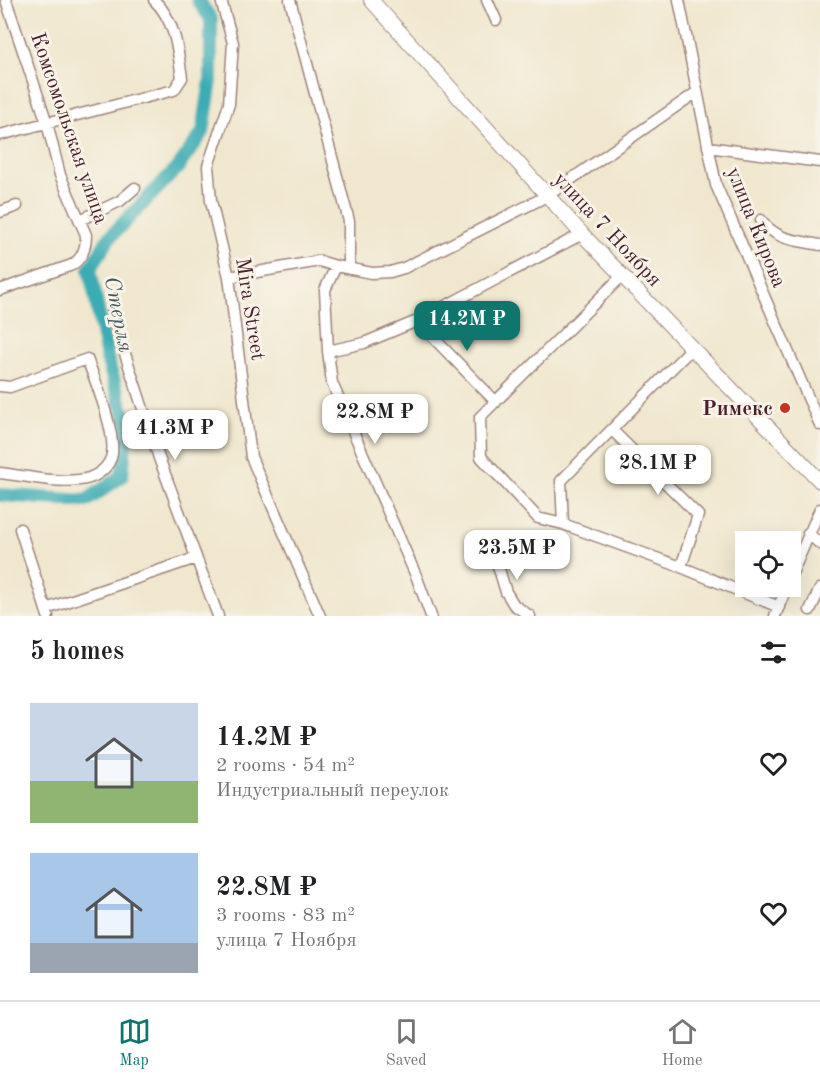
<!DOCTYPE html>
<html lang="en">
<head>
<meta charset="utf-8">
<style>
	:root { --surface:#fff; --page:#f2f2f2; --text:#202124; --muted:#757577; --line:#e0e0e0; --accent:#0f766e }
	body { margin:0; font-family:"Old Standard TT",serif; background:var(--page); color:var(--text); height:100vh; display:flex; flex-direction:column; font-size:22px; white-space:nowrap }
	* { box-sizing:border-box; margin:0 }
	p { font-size:20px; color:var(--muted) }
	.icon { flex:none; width:33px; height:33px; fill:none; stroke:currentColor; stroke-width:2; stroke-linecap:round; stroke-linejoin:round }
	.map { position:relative; height:616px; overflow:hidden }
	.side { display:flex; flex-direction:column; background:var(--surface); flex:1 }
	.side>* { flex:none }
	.tools { position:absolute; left:735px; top:531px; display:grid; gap:12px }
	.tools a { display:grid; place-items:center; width:66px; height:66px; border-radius:0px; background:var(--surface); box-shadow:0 6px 24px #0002; font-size:30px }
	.price { position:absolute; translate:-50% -51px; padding:0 14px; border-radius:12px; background:#fff; color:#222; font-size:20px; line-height:39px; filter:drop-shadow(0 2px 3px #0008) }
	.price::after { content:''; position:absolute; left:50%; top:36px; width:18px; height:14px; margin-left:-9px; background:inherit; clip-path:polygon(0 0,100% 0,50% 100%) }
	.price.on { background:var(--accent); color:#fff }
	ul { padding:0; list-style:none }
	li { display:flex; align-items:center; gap:18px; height:150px; padding:0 30px }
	li span { display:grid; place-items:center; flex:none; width:168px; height:120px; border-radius:0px; color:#555 }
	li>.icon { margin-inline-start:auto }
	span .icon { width:72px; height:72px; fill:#fffc; stroke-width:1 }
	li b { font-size:26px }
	h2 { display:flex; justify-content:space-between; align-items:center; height:72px; padding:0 30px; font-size:26px }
	.tab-bar { display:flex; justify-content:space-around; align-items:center; height:84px; border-top:2px solid var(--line); background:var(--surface); font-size:16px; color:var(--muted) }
	.tab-bar a { display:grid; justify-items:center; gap:3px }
	.tab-bar .on { color:var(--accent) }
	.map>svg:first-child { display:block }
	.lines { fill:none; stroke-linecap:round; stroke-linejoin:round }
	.river { stroke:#3bacb4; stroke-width:14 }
	.minor-casing { stroke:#9d837c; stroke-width:13 }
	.major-casing { stroke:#9d837c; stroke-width:16 }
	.minor { stroke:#fff; stroke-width:10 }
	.major { stroke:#fff; stroke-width:14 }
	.poi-dot { fill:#c8321e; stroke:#f7f3e8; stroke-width:2 }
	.labels { text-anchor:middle; stroke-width:6; stroke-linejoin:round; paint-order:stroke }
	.street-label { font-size:21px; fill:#4a1f2b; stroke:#f7f3e8 }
	.poi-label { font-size:21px; font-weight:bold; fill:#4a1f2b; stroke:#f7f3e8; text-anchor:end }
	.water-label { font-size:22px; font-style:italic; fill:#445762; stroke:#f7f3e8 }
</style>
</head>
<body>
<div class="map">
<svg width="820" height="616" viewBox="0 0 820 616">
	<rect width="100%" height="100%" fill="#f7f3e8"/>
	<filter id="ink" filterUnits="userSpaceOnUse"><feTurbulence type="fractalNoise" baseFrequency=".0167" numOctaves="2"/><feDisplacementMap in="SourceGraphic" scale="12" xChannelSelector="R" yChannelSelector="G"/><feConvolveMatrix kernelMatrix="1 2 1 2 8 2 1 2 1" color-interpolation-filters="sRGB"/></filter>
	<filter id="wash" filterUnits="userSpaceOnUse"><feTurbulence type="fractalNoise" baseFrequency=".008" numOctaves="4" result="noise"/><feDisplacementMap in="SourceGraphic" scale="24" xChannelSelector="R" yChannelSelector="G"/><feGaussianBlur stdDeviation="1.35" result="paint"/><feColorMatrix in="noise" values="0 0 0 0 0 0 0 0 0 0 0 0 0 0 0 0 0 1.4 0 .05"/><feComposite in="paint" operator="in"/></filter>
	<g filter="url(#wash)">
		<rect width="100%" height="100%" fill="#f0e7ce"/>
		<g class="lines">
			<!-- river -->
			<path class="river" d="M0,495L86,501L122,476L127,425L107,358L90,269L109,238L178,167L203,132L211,80V19L198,0"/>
		</g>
	</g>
	<g filter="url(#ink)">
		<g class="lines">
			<!-- minor casing -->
			<g class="minor-casing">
				<path id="minor" d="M221,0L233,43L229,104L208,166L211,201L229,277L251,457L320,616
					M290,0L349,221V269
					M487,0L496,20
					M679,0L716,185L820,425
					M0,135L174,90L182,78C178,50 175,20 154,0
					M708,147L820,162
					M0,212L17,206
					M80,220L120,201L135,188
					M761,220C777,241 796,240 820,245
					M336,266L325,290L328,351L332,383L417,578L431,616
					M623,275L480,417L481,457L538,518L563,524L681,567L779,607
					M229,277L319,261L336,266L372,273L390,272L404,268L547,196L697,92
					M0,290L72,265C83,258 86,248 86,235L60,175L47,123L6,0
					M112,314L159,458L218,616
					M417,321L496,402
					M328,351L364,343L417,321L582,234
					M0,386L10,387L87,359C95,379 118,438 111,458C106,471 93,479 79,480C52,483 26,476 0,473
					M612,430L698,515L681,567
					M563,524L561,481L691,349
					M20,529L48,616
					M808,533L820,544
					M494,553L506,592L514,605L530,616
					M790,578L820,509
					M46,609L196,558
					M810,610L820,589
					M775,616L787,586"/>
			</g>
			<!-- major casing -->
			<g class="major-casing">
				<path id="major" d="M371,0L582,234L820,481"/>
			</g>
			<!-- minor -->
			<use href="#minor" class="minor"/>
			<!-- major -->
			<use href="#major" class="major"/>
		</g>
	</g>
	<!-- markers -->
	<circle class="poi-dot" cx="785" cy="408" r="6"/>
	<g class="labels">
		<!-- street labels -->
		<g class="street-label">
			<text transform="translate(70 128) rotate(71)" y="7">Комсомольская улица</text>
			<text transform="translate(757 227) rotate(68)" y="7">улица Кирова</text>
			<text transform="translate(608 229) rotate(47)" y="7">улица 7 Ноября</text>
			<text transform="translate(251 309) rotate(81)" y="7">Mira Street</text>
		</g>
		<!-- poi labels -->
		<g class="poi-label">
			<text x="773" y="415">Римекс</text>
		</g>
		<!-- water labels -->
		<g class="water-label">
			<text transform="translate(120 314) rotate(79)" y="8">Стерля</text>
		</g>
	</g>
</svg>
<div class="tools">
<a><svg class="icon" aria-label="locate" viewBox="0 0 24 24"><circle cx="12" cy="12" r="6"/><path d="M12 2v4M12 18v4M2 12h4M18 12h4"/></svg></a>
</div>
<b class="price on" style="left:467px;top:352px">14.2M ₽</b>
<b class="price" style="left:375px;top:445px">22.8M ₽</b>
<b class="price" style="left:175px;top:461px">41.3M ₽</b>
<b class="price" style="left:658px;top:496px">28.1M ₽</b>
<b class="price" style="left:517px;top:581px">23.5M ₽</b>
</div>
<section class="side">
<h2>5 homes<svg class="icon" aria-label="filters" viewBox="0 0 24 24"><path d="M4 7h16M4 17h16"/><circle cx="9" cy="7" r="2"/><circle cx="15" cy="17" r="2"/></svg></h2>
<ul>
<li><span style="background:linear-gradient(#c9d6e8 65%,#8fb573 0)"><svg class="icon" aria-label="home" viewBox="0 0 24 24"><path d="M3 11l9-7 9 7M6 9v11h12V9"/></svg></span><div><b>14.2M ₽</b><p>2 rooms · 54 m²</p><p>Индустриальный переулок</p></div><svg class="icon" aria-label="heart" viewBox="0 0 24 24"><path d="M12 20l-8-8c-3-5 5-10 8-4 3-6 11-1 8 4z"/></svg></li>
<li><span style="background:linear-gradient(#a9c7e8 75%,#9aa5b1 0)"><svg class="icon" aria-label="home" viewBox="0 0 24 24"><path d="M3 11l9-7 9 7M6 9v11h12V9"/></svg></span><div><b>22.8M ₽</b><p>3 rooms · 83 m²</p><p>улица 7 Ноября</p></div><svg class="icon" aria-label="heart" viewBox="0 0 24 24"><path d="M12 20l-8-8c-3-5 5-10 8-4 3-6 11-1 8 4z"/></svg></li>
</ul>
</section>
<nav class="tab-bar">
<a class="on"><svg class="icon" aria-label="map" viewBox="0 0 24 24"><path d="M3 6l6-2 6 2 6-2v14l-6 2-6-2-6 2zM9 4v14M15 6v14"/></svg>Map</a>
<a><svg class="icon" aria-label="saved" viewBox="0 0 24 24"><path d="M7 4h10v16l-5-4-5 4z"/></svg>Saved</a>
<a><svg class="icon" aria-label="home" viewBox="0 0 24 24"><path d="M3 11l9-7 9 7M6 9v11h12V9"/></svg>Home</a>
</nav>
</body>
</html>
